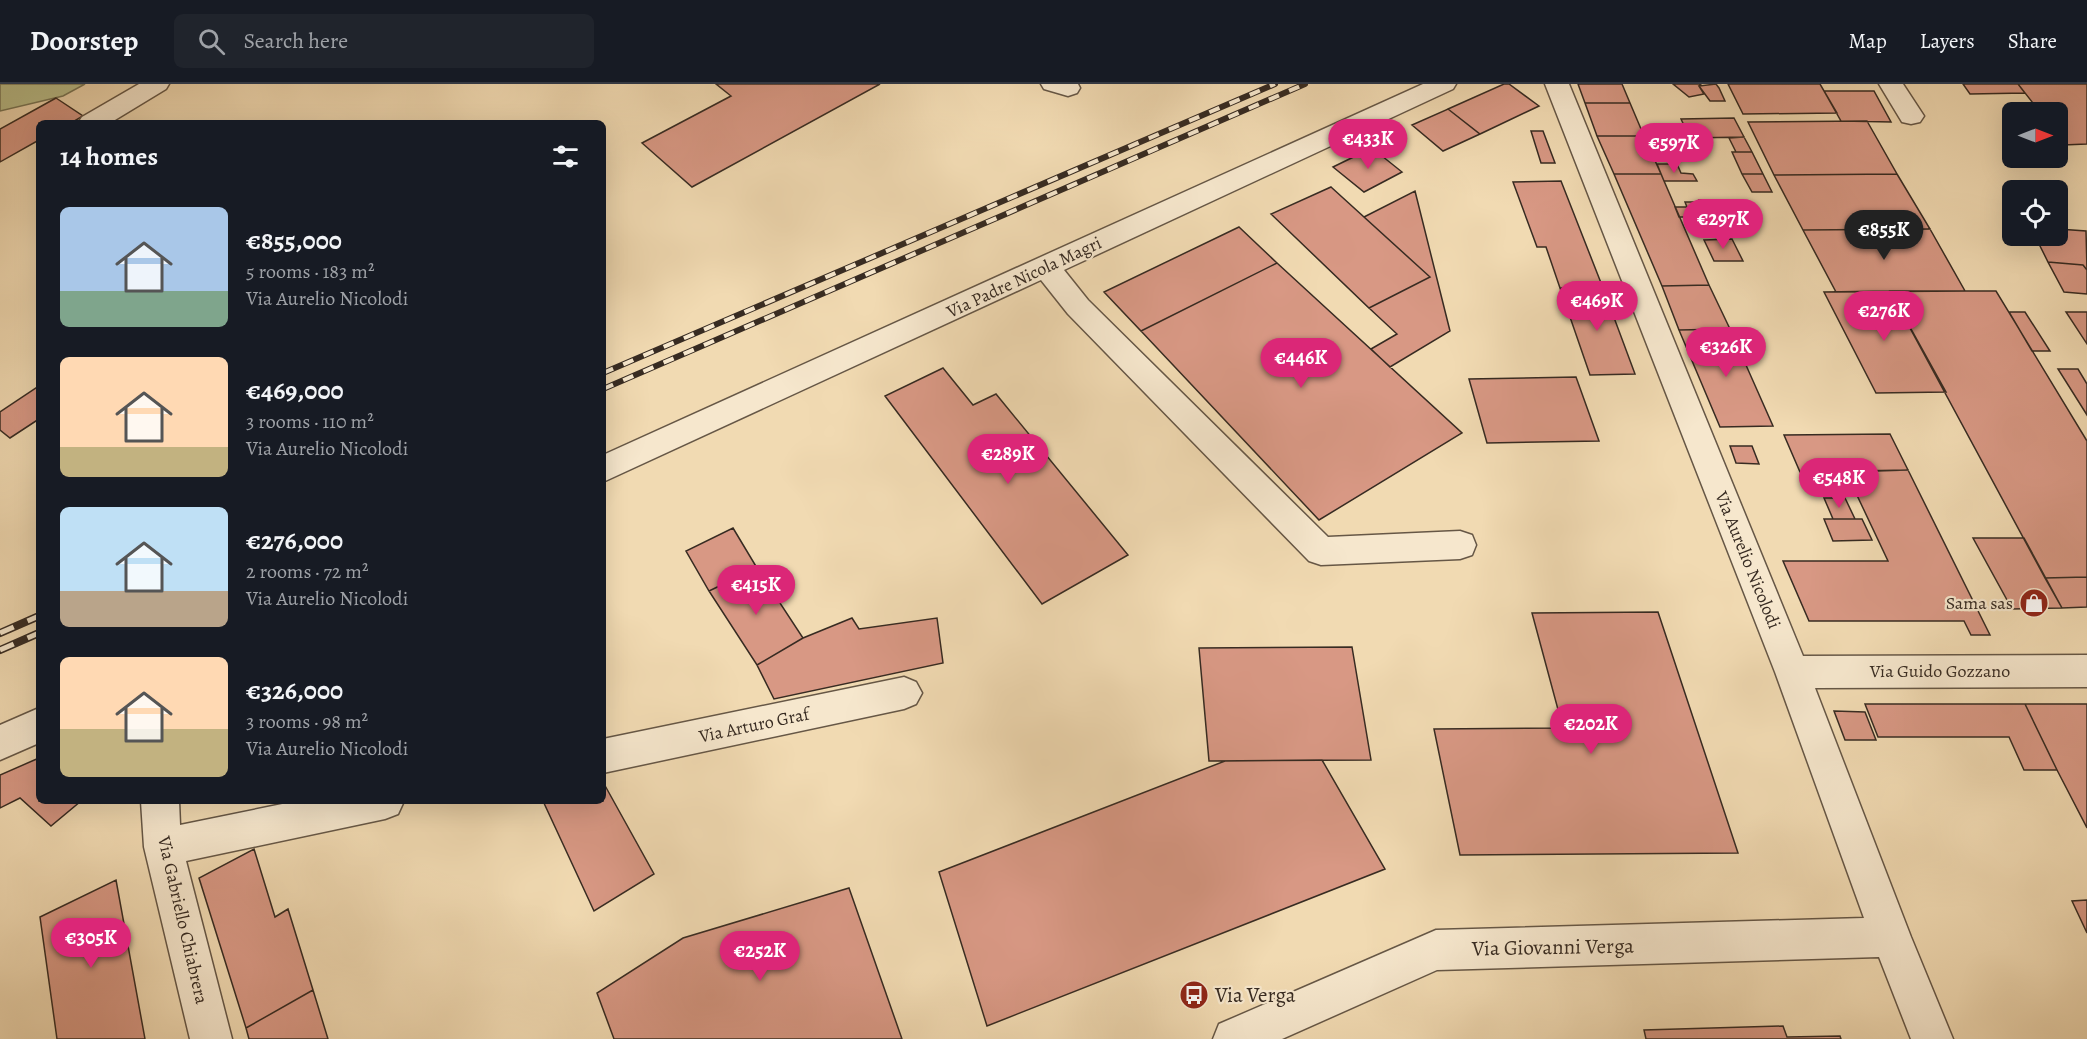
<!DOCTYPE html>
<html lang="en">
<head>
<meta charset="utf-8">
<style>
	:root { --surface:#171b24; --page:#20242c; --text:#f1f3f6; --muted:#9ea1a6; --line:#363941; --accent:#db2777 }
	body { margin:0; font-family:Alegreya,serif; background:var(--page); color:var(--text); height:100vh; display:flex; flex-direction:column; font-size:22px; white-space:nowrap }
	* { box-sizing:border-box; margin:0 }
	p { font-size:20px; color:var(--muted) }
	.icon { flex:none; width:33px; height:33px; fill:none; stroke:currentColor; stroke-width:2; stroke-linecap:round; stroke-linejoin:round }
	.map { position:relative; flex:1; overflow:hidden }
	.sheet { position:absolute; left:36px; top:36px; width:570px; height:684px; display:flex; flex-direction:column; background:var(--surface); border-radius:9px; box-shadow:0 6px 24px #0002 }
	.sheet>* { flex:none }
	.needle { width:39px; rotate:90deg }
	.buttons { position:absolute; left:2002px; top:18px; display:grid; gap:12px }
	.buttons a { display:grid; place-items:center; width:66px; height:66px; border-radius:9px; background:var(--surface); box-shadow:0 6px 24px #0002; font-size:30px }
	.price { position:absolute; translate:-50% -51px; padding:0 14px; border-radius:21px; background:var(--accent); color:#fff; font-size:20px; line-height:39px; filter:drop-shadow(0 2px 3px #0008) }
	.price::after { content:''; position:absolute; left:50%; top:36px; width:18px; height:14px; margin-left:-9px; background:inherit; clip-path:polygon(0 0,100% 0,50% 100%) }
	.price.selected { background:#222; color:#fff }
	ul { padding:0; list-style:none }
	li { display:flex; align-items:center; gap:18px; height:150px; padding:0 24px }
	li span { display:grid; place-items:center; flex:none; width:168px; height:120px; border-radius:9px; color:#555 }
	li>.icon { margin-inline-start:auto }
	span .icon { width:72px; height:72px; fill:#fffc; stroke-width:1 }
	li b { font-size:26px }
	h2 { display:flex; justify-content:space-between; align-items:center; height:72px; padding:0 24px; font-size:26px }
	header { display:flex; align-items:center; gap:36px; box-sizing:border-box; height:84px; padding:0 30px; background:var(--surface); border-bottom:2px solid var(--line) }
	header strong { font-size:28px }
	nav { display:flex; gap:33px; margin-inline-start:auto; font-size:21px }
	.search { width:420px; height:54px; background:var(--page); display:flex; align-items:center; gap:15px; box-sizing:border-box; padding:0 21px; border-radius:9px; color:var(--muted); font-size:22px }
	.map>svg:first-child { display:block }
	.green { fill:#bac08c; stroke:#787657; stroke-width:1.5 }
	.building { fill:#d89884; stroke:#372b22; stroke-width:1.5 }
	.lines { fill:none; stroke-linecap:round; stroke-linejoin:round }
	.minor-casing { stroke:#665746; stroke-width:3 }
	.minor { fill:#f6e7cd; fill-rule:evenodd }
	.rail-far1-casing { stroke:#372b22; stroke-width:6 }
	.rail-casing { stroke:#372b22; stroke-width:8 }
	.rail-far1 { stroke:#f6e7cd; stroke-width:4; stroke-dasharray:11; stroke-linecap:butt }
	.rail { stroke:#f6e7cd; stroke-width:5; stroke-dasharray:15; stroke-linecap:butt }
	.labels { text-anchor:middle; stroke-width:4.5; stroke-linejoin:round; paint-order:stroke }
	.street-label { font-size:18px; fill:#372b22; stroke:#f6e7cd }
	.poi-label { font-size:18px; fill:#372b22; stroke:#f6e7cd; text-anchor:end }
	.near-street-label { font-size:21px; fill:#372b22; stroke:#f6e7cd }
	.near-poi-label { font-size:21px; fill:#372b22; stroke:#f6e7cd; text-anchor:start }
</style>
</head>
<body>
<header>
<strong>Doorstep</strong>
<div class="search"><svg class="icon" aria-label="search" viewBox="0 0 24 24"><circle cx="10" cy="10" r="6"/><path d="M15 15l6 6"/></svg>Search here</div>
<nav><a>Map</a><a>Layers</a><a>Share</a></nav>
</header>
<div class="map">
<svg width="2087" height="955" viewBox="0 0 2087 955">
	<rect width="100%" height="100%" fill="#f1dab2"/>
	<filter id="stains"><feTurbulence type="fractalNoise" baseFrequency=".00333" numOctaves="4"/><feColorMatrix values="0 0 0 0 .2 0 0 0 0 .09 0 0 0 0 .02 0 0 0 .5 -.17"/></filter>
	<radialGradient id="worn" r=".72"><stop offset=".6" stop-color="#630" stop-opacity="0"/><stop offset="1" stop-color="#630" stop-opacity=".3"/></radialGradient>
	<!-- green -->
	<path class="green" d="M0,0H85L63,12L0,27Z"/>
	<!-- building -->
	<path class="building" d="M716,0H880L692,103L642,59L731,12Z
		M1504,0H1509L1539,22L1480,50L1448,25Z
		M1578,0H1622L1630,19H1585Z
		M1673,0H1701L1699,2L1704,10L1689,13Z
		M1716,0L1719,4L1725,17H1710L1699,2Z
		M1728,0H1820L1837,29L1743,30Z
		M1963,0H2018L2025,9L1970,10Z
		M2018,0H2087V60L2063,61L2058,53V28H2040Z
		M1824,7H1874L1891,38L1841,37Z
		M56,14L83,32L71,39H39V56L0,78V45Z
		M1585,19H1630L1644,52H1597Z
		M1448,25L1480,50L1443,67L1412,41Z
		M1734,34L1744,53L1690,54L1681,35Z
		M1867,37L1897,90L1774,91L1748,38Z
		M1531,47H1543L1555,79H1541Z
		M1597,52H1644L1661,90H1614Z
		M1744,53L1752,68H1736L1729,54Z
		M1372,64L1402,88L1364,108L1333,83Z
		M1732,68H1752L1763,90H1742Z
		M1657,80H1677L1681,89L1693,90L1697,97H1664Z
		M1614,90H1661L1709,201L1662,202Z
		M1742,90H1763L1772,108H1752Z
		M1897,90L1930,145L1803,146L1774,91Z
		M1561,97L1603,204H1560L1546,163H1537L1513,98Z
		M1331,103L1430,193L1369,224L1271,130Z
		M1415,107L1450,247L1390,283L1371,265L1397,250L1369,224L1430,193L1364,133Z
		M1699,116H1706L1711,128H1706L1708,133H1679L1675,123H1687L1685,118H1700Z
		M1706,128H1711L1713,132H1721L1726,143H1702L1697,133H1708Z
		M1239,143L1277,179L1141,247L1104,208Z
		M1930,145L1965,207L1836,208L1803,146Z
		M2058,145L2086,147L2087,186L2083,181L2048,178L2035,152H2058Z
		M1732,155L1743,177H1714L1704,156Z
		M2048,178L2083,181L2087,186V210L2064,208Z
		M1277,179L1462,349L1319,436L1141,247Z
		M1709,201L1730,245L1679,246L1662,202Z
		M1560,204H1603L1635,290L1590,291Z
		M1890,207L1946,308L1876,309L1824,208Z
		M1890,207H1996L2087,357V493L2045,494Z
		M2009,228H2025L2050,267H2032Z
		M2066,228H2087V260Z
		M1730,245L1773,342L1720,343L1679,246Z
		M943,284L973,321L996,310L1128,471L1042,520L885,312Z
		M2058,285H2078L2087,300V331Z
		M1576,293L1599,357L1487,359L1469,295Z
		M39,302V335L10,354L0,346V328Z
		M1890,350L1908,386L1800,388L1784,351Z
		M1730,362H1752L1759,380L1736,379Z
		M1908,386L1990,551H1971L1964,537H1809L1783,477H1888L1846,388Z
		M1824,414H1845L1855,435H1833Z
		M1824,435H1862L1872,456L1833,457Z
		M733,444L757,484L709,507L686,467Z
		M1973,454H2024L2062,524L2012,525Z
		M757,484L803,554L757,581L709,507Z
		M2087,493V523L2062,524L2045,494Z
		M1658,528L1738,769L1460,771L1434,645L1563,644L1532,529Z
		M852,534L859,545L937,534L943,579L774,615L757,581L803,554Z
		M1352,563L1371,676L1209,677L1199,564Z
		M1865,620H2025L2057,686H2024L2009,653H1878Z
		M2025,620H2087V744L2057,686Z
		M1834,627L1865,628L1876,656H1845Z
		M39,674V717H81L51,742L20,714L0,724V691Z
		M1322,676L1385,785L987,942L939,788L1225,677Z
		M603,698L654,790L594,827L543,717H603Z
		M254,765L275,833L288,825L313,906L246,944L199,794Z
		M116,796L145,955H57L40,833Z
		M849,804L902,955H614L597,909L683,854Z
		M2087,816V849L2072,817Z
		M313,906L328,955H249L246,944Z
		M1783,942L1787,953L1840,952L1841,955H1646L1644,946Z"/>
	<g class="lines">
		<!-- minor casing -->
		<g class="minor-casing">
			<path id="minor" d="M139,0H169L166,5L110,39H78L82,33Z
				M1041,0H1078L1080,4L1077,9L1068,12L1044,5Z
				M1423,0H1456L1453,5L1064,186L1088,216L1328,453L1460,447L1472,451L1476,461L1472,471L1460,475L1321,481L1309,477L1068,230L1041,196L603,398V371Z
				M1545,0H1569L1803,572L2087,571V603L1815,604L1911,853L1953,955H1911L1879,873L1437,886L1282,955H1213L1219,940L1436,846L1864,834L1775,588Z
				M1879,0H1903L1924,32L1920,38L1911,40L1902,38Z
				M904,593L916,598L922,609L916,620L904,625L603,689V655Z
				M39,624V659L0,676V641Z
				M141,717H179L180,741L297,717H404L398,730L385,735L186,777L232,955H190L144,763Z"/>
		</g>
		<!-- minor -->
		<use href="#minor" class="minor"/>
		<!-- rail-far1 casing -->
		<g class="rail-far1-casing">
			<path id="rail-far1" d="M603,289L1275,0
				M603,305L1305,0"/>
		</g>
		<!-- rail casing -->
		<g class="rail-casing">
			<path id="rail" d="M0,549L39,532
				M0,566L39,549"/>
		</g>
		<!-- rail-far1 -->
		<use href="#rail-far1" class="rail-far1"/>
		<!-- rail -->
		<use href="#rail" class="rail"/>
	</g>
	<!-- icons -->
	<defs>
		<g id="shop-disc" transform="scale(1.5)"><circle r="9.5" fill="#8f2418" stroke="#f6e7cd"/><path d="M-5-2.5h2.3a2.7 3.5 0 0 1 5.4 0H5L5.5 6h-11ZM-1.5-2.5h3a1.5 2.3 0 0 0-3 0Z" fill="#fff"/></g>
		<g id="bus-disc" transform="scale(1.5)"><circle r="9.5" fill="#8f2418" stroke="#f6e7cd"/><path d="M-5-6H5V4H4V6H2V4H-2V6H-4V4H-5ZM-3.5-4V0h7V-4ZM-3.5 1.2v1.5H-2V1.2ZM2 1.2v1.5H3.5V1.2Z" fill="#fff"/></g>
	</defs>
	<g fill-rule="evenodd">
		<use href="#shop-disc" x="2034" y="519"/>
		<use href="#bus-disc" x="1194" y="911"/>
	</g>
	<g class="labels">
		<!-- street labels -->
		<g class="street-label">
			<text transform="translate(1024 193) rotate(-25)" y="6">Via Padre Nicola Magri</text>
			<text transform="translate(1748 476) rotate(68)" y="6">Via Aurelio Nicolodi</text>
			<text x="1940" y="593">Via Guido Gozzano</text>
			<text transform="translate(754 641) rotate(-12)" y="6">Via Arturo Graf</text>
			<text transform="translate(183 836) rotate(77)" y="6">Via Gabriello Chiabrera</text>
		</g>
		<!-- poi labels -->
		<g class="poi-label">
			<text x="2013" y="525">Sama sas</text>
		</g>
		<!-- near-street labels -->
		<g class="near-street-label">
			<text transform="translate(1553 863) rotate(-1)" y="7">Via Giovanni Verga</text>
		</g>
		<!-- near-poi labels -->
		<g class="near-poi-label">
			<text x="1215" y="918">Via Verga</text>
		</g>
	</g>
	<rect width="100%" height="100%" filter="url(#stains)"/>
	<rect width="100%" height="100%" fill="url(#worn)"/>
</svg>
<div class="buttons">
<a><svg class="needle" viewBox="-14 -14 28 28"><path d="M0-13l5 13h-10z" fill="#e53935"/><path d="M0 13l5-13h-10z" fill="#9ea1a6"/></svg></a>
<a><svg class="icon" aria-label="locate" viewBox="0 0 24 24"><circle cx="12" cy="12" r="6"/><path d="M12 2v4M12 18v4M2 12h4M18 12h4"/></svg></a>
</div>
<b class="price" style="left:1368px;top:86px">€433K</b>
<b class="price" style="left:1674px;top:90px">€597K</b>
<b class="price" style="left:1723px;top:166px">€297K</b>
<b class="price selected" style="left:1884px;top:177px">€855K</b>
<b class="price" style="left:1597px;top:248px">€469K</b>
<b class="price" style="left:1884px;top:258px">€276K</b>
<b class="price" style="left:1726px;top:294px">€326K</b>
<b class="price" style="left:1301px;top:305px">€446K</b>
<b class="price" style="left:1008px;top:401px">€289K</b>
<b class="price" style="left:1839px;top:425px">€548K</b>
<b class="price" style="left:756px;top:532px">€415K</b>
<b class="price" style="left:1591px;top:671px">€202K</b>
<b class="price" style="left:91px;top:885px">€305K</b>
<b class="price" style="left:760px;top:898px">€252K</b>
<section class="sheet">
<h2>14 homes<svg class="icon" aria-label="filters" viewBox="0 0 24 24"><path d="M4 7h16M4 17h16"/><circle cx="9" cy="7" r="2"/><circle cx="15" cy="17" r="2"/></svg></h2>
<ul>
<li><span style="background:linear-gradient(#a9c7e8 70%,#7fa58c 0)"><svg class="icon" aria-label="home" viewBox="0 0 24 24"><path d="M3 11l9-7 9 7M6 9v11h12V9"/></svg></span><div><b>€855,000</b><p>5 rooms · 183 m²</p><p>Via Aurelio Nicolodi</p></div></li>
<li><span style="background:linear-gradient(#ffd9b3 75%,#c2b280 0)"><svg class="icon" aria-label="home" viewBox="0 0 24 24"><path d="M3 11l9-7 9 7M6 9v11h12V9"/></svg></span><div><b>€469,000</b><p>3 rooms · 110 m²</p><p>Via Aurelio Nicolodi</p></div></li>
<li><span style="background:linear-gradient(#bfe0f5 70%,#b9a48a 0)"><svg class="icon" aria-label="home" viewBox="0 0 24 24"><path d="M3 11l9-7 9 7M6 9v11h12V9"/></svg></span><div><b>€276,000</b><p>2 rooms · 72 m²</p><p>Via Aurelio Nicolodi</p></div></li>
<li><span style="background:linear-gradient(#ffd9b3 60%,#c2b280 0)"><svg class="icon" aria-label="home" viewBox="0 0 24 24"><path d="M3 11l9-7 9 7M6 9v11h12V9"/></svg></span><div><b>€326,000</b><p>3 rooms · 98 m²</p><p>Via Aurelio Nicolodi</p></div></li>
</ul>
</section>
</div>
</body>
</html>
